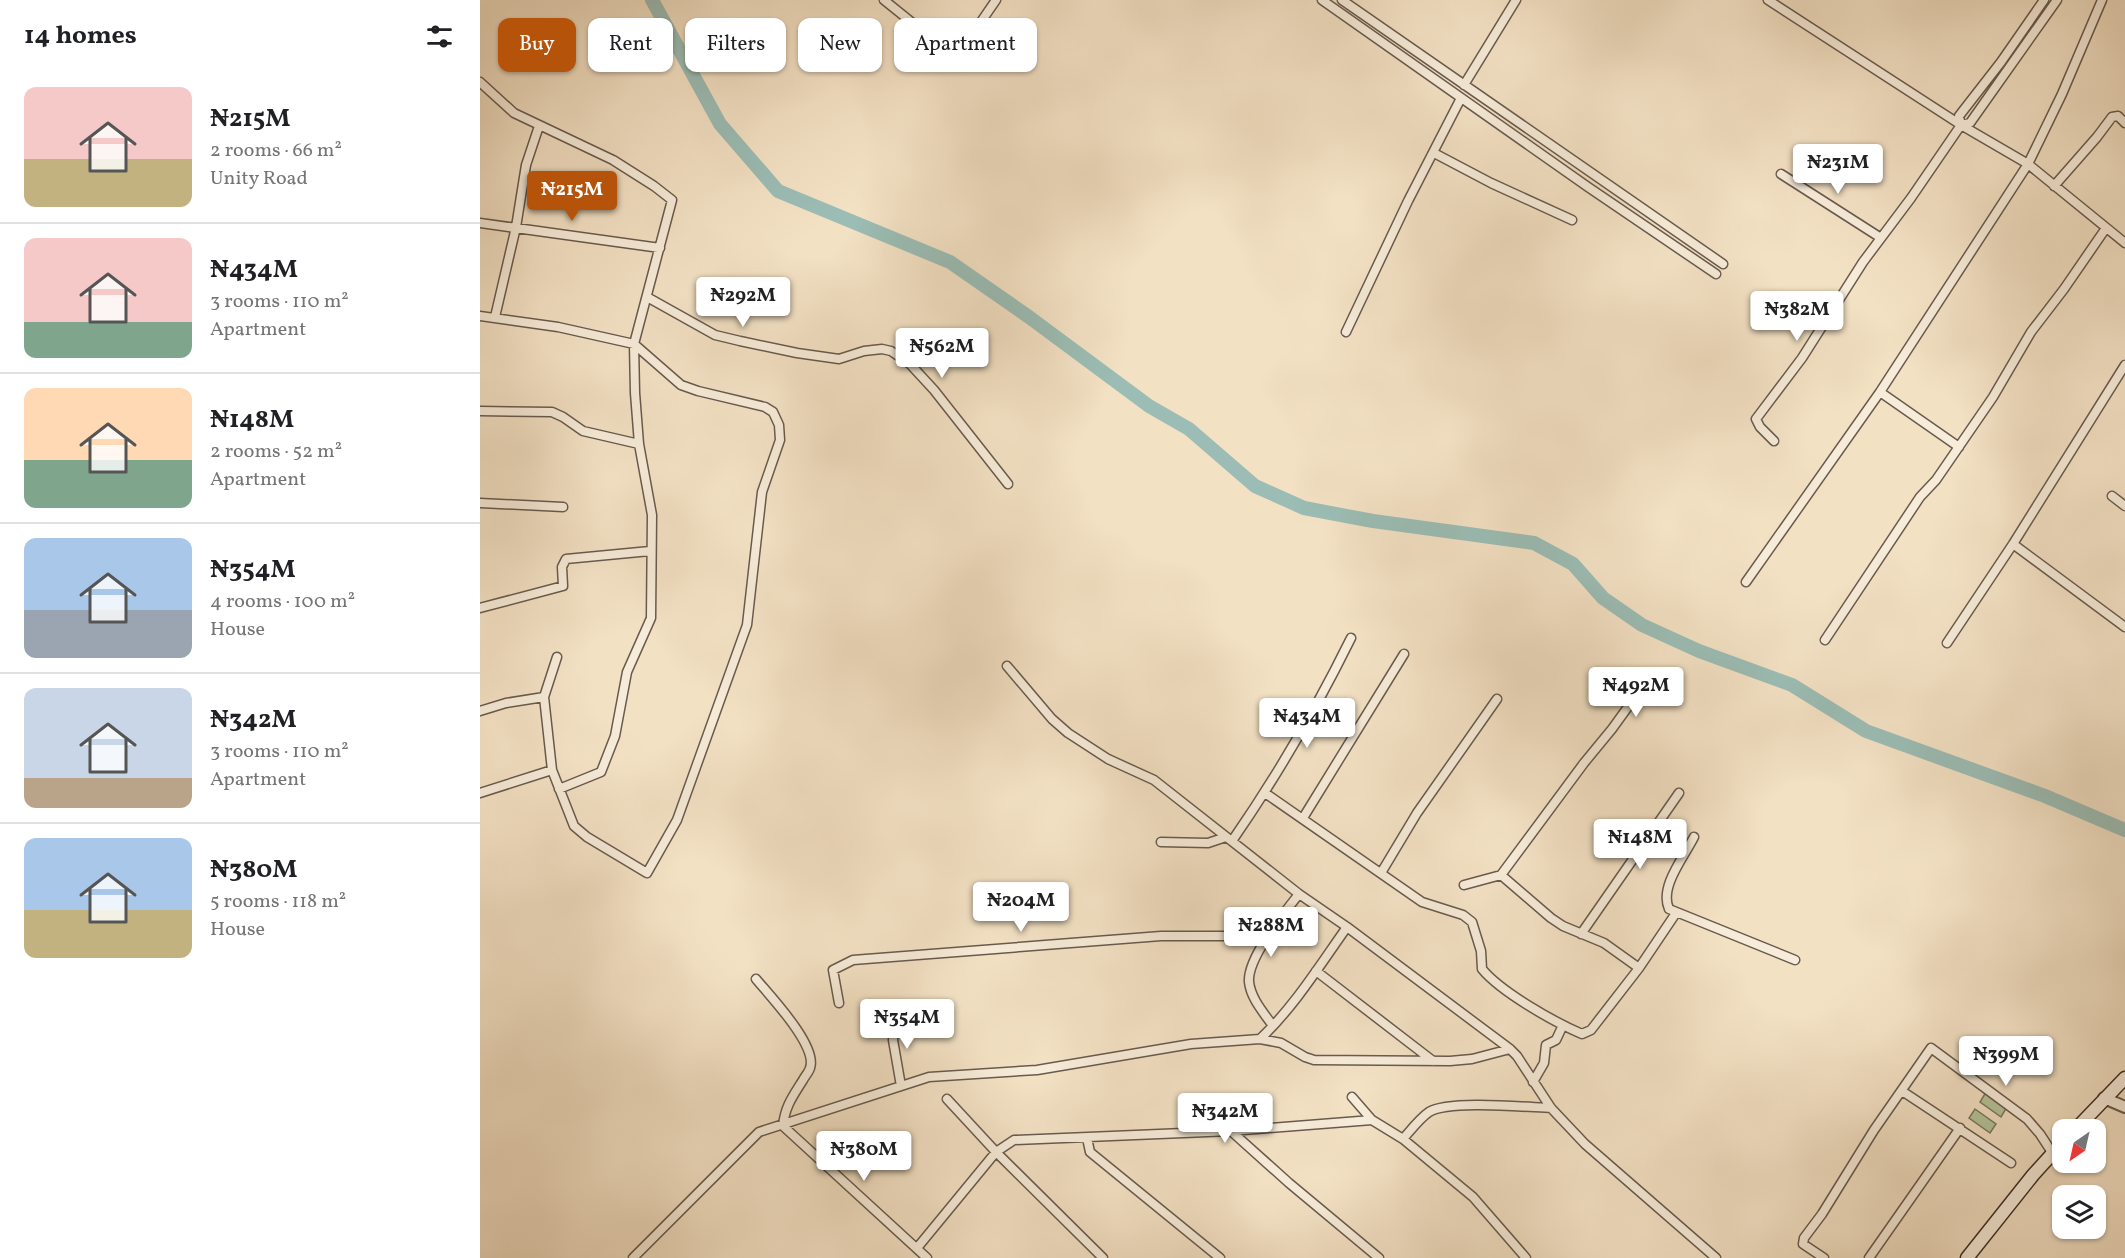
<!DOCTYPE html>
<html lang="en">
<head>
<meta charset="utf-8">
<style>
	:root { --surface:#fff; --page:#f6f6f6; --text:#202124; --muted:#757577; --line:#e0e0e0; --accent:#b45309 }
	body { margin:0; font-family:Vollkorn,serif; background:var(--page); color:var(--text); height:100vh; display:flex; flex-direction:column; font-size:22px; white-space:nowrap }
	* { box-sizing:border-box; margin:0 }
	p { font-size:20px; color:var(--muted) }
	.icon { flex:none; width:33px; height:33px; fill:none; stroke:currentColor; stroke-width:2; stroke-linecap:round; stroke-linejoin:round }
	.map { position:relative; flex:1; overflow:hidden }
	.drawer { display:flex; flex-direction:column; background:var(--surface); width:480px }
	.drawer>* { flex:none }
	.top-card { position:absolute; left:18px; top:18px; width:570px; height:54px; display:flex; gap:12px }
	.needle { width:39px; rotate:214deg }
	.controls { position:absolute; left:1572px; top:1119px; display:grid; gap:12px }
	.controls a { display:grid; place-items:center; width:54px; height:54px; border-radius:12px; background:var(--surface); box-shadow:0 2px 4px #0004; font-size:30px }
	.price { position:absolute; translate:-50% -51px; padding:0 14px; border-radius:6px; background:#fff; color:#222; font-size:20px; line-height:39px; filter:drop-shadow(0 2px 3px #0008) }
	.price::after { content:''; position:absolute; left:50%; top:36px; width:18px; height:14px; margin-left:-9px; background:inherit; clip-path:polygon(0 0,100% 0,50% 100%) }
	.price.active { background:var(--accent); color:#fff }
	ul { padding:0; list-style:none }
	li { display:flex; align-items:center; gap:18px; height:150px; padding:0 24px }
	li+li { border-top:2px solid var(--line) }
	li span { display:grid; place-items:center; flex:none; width:168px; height:120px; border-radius:12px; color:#555 }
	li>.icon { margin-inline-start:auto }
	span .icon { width:72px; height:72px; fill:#fffc; stroke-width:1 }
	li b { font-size:26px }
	h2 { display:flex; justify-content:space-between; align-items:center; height:72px; padding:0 24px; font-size:26px }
	.tag { padding:0 21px; border-radius:12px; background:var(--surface); box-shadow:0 2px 4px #0004; font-size:21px; line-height:54px }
	.tag.active { background:var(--accent); color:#fff }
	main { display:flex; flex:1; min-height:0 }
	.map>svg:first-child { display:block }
	.green { fill:#b4c499; stroke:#787860; stroke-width:1.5 }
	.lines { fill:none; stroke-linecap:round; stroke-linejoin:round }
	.river { stroke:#9bbdb5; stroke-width:14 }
	.minor-casing { stroke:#695a4e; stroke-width:11 }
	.tertiary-casing { stroke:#695a4e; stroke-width:14 }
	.secondary-casing { stroke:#3b2d26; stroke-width:15 }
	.minor { stroke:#f7ecd9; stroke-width:8 }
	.tertiary { stroke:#f7ecd9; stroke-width:10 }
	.secondary { stroke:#f7ecd9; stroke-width:12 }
</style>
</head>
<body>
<main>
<section class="drawer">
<h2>14 homes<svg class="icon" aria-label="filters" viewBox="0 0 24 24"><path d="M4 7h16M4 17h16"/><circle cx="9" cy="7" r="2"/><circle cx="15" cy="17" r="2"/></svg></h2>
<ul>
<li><span style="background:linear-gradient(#f6c9c9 60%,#c2b280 0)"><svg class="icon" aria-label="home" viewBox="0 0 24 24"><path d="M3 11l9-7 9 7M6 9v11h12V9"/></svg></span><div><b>₦215M</b><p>2 rooms · 66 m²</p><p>Unity Road</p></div></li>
<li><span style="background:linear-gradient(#f6c9c9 70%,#7fa58c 0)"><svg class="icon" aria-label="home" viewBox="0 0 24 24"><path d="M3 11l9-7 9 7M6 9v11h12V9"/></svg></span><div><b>₦434M</b><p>3 rooms · 110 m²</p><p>Apartment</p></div></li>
<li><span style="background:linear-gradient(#ffd9b3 60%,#7fa58c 0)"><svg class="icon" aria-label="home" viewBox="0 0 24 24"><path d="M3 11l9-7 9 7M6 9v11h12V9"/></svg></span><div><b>₦148M</b><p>2 rooms · 52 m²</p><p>Apartment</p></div></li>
<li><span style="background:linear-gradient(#a9c7e8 60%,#9aa5b1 0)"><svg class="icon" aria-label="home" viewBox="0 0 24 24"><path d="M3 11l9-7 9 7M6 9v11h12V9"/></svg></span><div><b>₦354M</b><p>4 rooms · 100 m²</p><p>House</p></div></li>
<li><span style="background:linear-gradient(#c9d6e8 75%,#b9a48a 0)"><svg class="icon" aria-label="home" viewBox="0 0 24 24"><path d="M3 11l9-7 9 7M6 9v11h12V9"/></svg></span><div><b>₦342M</b><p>3 rooms · 110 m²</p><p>Apartment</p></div></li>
<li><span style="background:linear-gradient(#a9c7e8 60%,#c2b280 0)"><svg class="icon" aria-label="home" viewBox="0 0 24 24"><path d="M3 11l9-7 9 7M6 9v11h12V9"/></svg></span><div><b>₦380M</b><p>5 rooms · 118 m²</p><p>House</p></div></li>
</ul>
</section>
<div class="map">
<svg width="1645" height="1258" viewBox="0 0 1645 1258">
	<rect width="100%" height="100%" fill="#f3e1c4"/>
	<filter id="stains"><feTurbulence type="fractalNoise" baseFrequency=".00333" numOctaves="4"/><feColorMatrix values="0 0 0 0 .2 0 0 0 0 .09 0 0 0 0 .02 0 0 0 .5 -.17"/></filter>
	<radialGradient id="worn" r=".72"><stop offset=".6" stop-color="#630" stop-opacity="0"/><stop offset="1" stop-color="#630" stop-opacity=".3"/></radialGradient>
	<!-- green -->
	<path class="green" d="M1506,1092L1527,1107L1521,1117L1500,1102Z
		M1495,1109L1516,1124L1510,1133L1489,1118Z"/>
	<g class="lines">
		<!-- river -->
		<path class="river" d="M172,0L240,124L298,191L470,262L549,317L669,406L709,429L775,486L824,508L893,521L1054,543L1093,564L1123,598L1162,625L1219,651L1312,685L1386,731L1565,796L1645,830"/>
		<!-- minor casing -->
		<g class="minor-casing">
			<path id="minor" d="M404,0L471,54L476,55L481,51L516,0
				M842,0L1108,187L1236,274
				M862,0L1243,264
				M1288,0L1481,125L1548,164L1645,243
				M1564,0L1521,62L1479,116L1481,125L1490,123L1577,0
				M0,82L34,113L133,160L174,186L192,200L154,344L155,393L159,444L172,515L171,618L147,672L135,736L121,772L79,789
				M984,85L1036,0
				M954,153L1011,183L1092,220
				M1301,174L1401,238
				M1574,186L1617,137L1632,117L1638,116L1645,123
				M0,223L180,248
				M167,297L235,335L260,341L317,353L359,359L384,351L402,349L411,351L430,364L454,390L528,484
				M0,316L78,327L154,344L201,385L218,391L285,407L293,412L299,425L300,440L282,492L267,625L197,820L167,873L107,837L94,826L72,770L64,697
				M15,317L36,227L46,165L59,126
				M866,332L928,201L981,98
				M1400,392L1479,447
				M0,411L72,412L83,417L103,431L159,444
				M1294,441L1280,427L1276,419L1322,358L1383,262L1431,198L1481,125
				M1632,496L1645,506
				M0,503L83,507
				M1533,544L1645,627
				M1266,582L1400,392L1548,164L1582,94L1622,0
				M0,608L83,586L82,567L86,559L170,551
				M1345,640L1440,497L1456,480L1513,397L1551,332L1584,289L1626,228
				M1467,643L1533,544L1645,365
				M527,666L572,719L588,733L628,759L674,780L819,894L867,927L1030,1049L1037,1056L1071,1108L1105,1144L1236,1258
				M0,711L26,703L64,697L77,657
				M0,793L72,770
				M785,793L942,902L983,915L992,922L1001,951L1002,969C1021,992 1074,1022 1102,1034L1111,1030L1159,968L1196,913
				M823,818L924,654
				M1214,837C1204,857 1179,887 1189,909L1315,960
				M752,841C797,776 836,709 871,638
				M681,842L728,843L746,837
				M901,873L937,813L1017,699
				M1021,875L1071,918L1083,926L1124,943L1159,968
				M984,885L1021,875L1104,763L1132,729L1158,693
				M1101,934L1199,793
				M836,971L953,1061
				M276,979C290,996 338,1046 330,1068C329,1072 325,1076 323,1080C313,1096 305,1106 303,1126L447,1258
				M359,1003L353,970L373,960L681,936H788
				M416,1016L413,1040L421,1086
				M793,1026C784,1013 771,999 769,982C767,958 805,912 819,894
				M780,1039C814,1007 840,965 867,927
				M1053,1082L1064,1063L1066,1045L1076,1040L1083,1025
				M1422,1091L1531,1163
				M872,1097L892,1120
				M467,1099L516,1152L623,1258
				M751,1131L809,1183L899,1258
				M607,1138L610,1152L740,1258
				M923,1139C931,1130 939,1119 949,1112C969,1100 1045,1107 1071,1108
				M437,1248L516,1152L534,1140L751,1131L892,1120L923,1139L993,1197L1046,1258
				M153,1258L279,1132L449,1077L557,1070L711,1044L780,1039L801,1043L825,1057L834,1060L970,1061L992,1059L1030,1049
				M1344,1258L1323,1244L1324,1238L1342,1214L1394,1130L1451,1048L1547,1119L1560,1134L1573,1154
				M1389,1258L1480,1128"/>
		</g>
		<!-- tertiary casing -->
		<g class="tertiary-casing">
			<path id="tertiary" d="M1624,1098L1645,1107"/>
		</g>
		<!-- secondary casing -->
		<g class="secondary-casing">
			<path id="secondary" d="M1595,1130L1645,1078
				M1487,1258L1553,1175L1582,1143"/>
		</g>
		<!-- minor -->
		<use href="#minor" class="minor"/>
		<!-- tertiary -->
		<use href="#tertiary" class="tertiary"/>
		<!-- secondary -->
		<use href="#secondary" class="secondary"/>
	</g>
	<rect width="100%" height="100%" filter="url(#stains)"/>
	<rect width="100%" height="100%" fill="url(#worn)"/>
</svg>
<div class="controls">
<a><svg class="needle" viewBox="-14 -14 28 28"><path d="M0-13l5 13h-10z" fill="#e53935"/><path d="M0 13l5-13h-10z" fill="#757577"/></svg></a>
<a><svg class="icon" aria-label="layers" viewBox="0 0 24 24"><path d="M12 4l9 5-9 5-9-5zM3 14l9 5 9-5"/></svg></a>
</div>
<b class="price" style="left:1358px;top:195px">₦231M</b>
<b class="price active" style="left:92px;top:222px">₦215M</b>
<b class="price" style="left:263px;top:328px">₦292M</b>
<b class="price" style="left:1317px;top:342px">₦382M</b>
<b class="price" style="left:462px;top:379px">₦562M</b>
<b class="price" style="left:1156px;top:718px">₦492M</b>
<b class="price" style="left:827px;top:749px">₦434M</b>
<b class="price" style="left:1160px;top:870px">₦148M</b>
<b class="price" style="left:541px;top:933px">₦204M</b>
<b class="price" style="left:791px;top:958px">₦288M</b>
<b class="price" style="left:427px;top:1050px">₦354M</b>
<b class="price" style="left:1526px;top:1087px">₦399M</b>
<b class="price" style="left:745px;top:1144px">₦342M</b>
<b class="price" style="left:384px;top:1182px">₦380M</b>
<div class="top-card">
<a class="tag active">Buy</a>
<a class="tag">Rent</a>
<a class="tag">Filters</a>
<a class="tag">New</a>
<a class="tag">Apartment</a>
</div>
</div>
</main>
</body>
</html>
